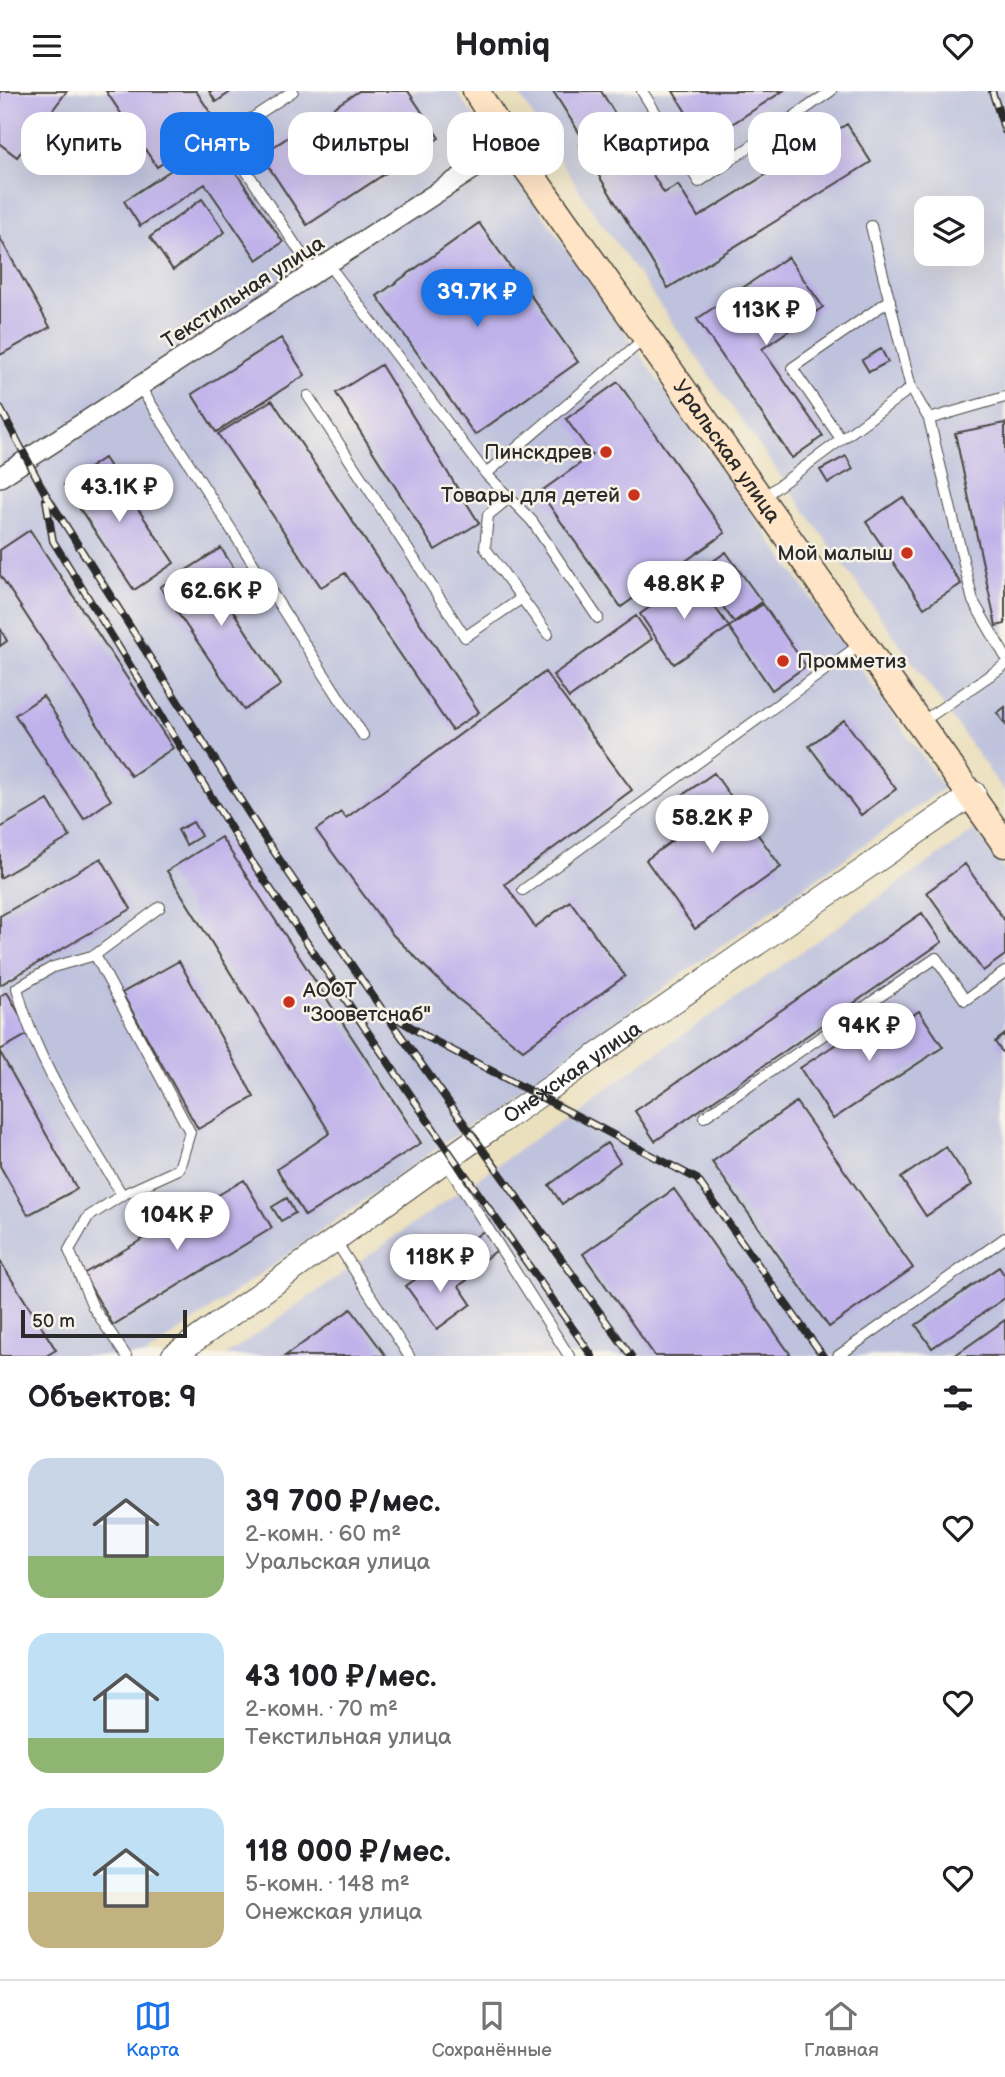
<!DOCTYPE html>
<html lang="ru">
<head>
<meta charset="utf-8">
<style>
	:root { --surface:#fff; --page:#f2f2f2; --text:#202124; --muted:#757577; --line:#e0e0e0; --accent:#1a73e8 }
	body { margin:0; font-family:"Balsamiq Sans",sans-serif; background:var(--page); color:var(--text); height:100vh; display:flex; flex-direction:column; font-size:26px; white-space:nowrap }
	* { box-sizing:border-box; margin:0 }
	p { font-size:23px; color:var(--muted) }
	.icon { flex:none; width:38px; height:38px; fill:none; stroke:currentColor; stroke-width:2; stroke-linecap:round; stroke-linejoin:round }
	.map { position:relative; height:1265px; overflow:hidden }
	.drawer { display:flex; flex-direction:column; background:var(--surface); flex:1 }
	.drawer>* { flex:none }
	.banner { position:absolute; left:21px; top:21px; width:964px; height:63px; display:flex; gap:14px }
	.fabs { position:absolute; left:914px; top:105px; display:grid; gap:14px }
	.fabs a { display:grid; place-items:center; width:70px; height:70px; border-radius:14px; background:var(--surface); box-shadow:0 7px 28px #0002; font-size:35px }
	.scale { position:absolute; left:21px; bottom:18px; width:166px; box-sizing:border-box; padding-left:7px; border:4px solid #2b2b2b; border-top:0; font-size:19px; line-height:24px; white-space:nowrap; color:#2b2b2b; -webkit-text-stroke:5px #f7f3e8; paint-order:stroke }
	.price { position:absolute; translate:-50% -60px; padding:0 16px; border-radius:24px; background:#fff; color:#222; font-size:23px; line-height:46px; filter:drop-shadow(0 2px 4px #0008) }
	.price::after { content:''; position:absolute; left:50%; top:42px; width:21px; height:16px; margin-left:-10px; background:inherit; clip-path:polygon(0 0,100% 0,50% 100%) }
	.price.current { background:var(--accent); color:#fff }
	ul { padding:0; list-style:none }
	li { display:flex; align-items:center; gap:21px; height:175px; padding:0 28px }
	li span { display:grid; place-items:center; flex:none; width:196px; height:140px; border-radius:21px; color:#555 }
	li>.icon { margin-inline-start:auto }
	span .icon { width:84px; height:84px; fill:#fffc; stroke-width:1 }
	li b { font-size:30px }
	h2 { display:flex; justify-content:space-between; align-items:center; height:84px; padding:0 28px; font-size:30px }
	.tag { padding:0 24px; border-radius:21px; background:var(--surface); box-shadow:0 7px 28px #0002; font-size:24px; line-height:63px }
	.tag.current { background:var(--accent); color:#fff }
	header { display:flex; justify-content:space-between; align-items:center; height:91px; padding:0 28px; background:var(--surface); font-size:32px; font-weight:800 }
	.menu { display:flex; justify-content:space-around; align-items:center; height:98px; border-top:2px solid var(--line); background:var(--surface); font-size:19px; color:var(--muted) }
	.menu a { display:grid; justify-items:center; gap:4px }
	.menu .current { color:var(--accent) }
	.map>svg:first-child { display:block }
	.industrial { fill:#bfc2dd; fill-rule:evenodd }
	.building { fill:#bfb2ea }
	.lines { fill:none; stroke-linecap:round; stroke-linejoin:round }
	.service-casing { stroke:#484641; stroke-width:12 }
	.minor-casing { stroke:#484641; stroke-width:22 }
	.tertiary-casing { stroke:#484641; stroke-width:25 }
	.secondary-casing { stroke:#484641; stroke-width:29 }
	.service { stroke:#fff; stroke-width:10 }
	.minor { stroke:#fff; stroke-width:19 }
	.tertiary { stroke:#fff; stroke-width:23 }
	.secondary { stroke:#ffe4c6; stroke-width:26 }
	.rail-casing { stroke:#2b2b2b; stroke-width:8 }
	.rail { stroke:#f7f3e8; stroke-width:5; stroke-dasharray:16; stroke-linecap:butt }
	.poi-dot { fill:#c8321e; stroke:#f7f3e8; stroke-width:2.5 }
	.labels { text-anchor:middle; stroke-width:5; stroke-linejoin:round; paint-order:stroke }
	.street-label { font-size:21px; fill:#2b2b2b; stroke:#f7f3e8 }
	.poi-label { font-size:21px; fill:#2b2b2b; stroke:#f7f3e8; text-anchor:end }
</style>
</head>
<body>
<header><svg class="icon" aria-label="menu" viewBox="0 0 24 24"><path d="M4 6h16M4 12h16M4 18h16"/></svg>Homiq<svg class="icon" aria-label="heart" viewBox="0 0 24 24"><path d="M12 20l-8-8c-3-5 5-10 8-4 3-6 11-1 8 4z"/></svg></header>
<div class="map">
<svg width="1005" height="1265" viewBox="0 0 1005 1265">
	<rect width="100%" height="100%" fill="#f7f3e8"/>
	<filter id="ink" filterUnits="userSpaceOnUse"><feTurbulence type="fractalNoise" baseFrequency=".0143" numOctaves="2"/><feDisplacementMap in="SourceGraphic" scale="14" xChannelSelector="R" yChannelSelector="G"/><feConvolveMatrix kernelMatrix="1 2 1 2 8 2 1 2 1" color-interpolation-filters="sRGB"/></filter>
	<filter id="wash" filterUnits="userSpaceOnUse"><feTurbulence type="fractalNoise" baseFrequency=".00686" numOctaves="4" result="noise"/><feDisplacementMap in="SourceGraphic" scale="28" xChannelSelector="R" yChannelSelector="G"/><feGaussianBlur stdDeviation="1.57" result="paint"/><feColorMatrix in="noise" values="0 0 0 0 0 0 0 0 0 0 0 0 0 0 0 0 0 1.4 0 .05"/><feComposite in="paint" operator="in"/></filter>
	<g filter="url(#wash)">
		<rect width="100%" height="100%" fill="#ebe0bd"/>
		<!-- industrial -->
		<path class="industrial" d="M0,0H456L944,697L145,1265H0Z
			M517,0H1005V702L584,107ZM926,117H971V163H926Z
			M975,739L1005,781V1265H225Z"/>
		<g id="blocks">
			<!-- building -->
			<path class="building" d="M0,0H67L17,66L0,53Z
				M106,0H196L219,35L209,42L283,151L257,169L205,93L140,135L124,110L188,68L182,59L157,76Z
				M209,0H232L216,11Z
				M359,0H408L439,47L307,134L261,64Z
				M553,0H601L664,102L678,94L698,126L847,33L871,71L668,197L580,54L585,51Z
				M673,0H783L704,51Z
				M202,108L225,141L173,179L150,146Z
				M479,132L578,271L475,344L377,205Z
				M0,147L50,236L0,264Z
				M788,166L823,216L762,258L823,345L792,367L697,228Z
				M281,247L305,284L216,341L192,303Z
				M881,258L888,271L869,281L862,269Z
				M381,274L479,432L435,459L336,302Z
				M618,291L725,442L621,516L540,401L592,364L566,328Z
				M272,309L479,621L452,639L345,482L321,496L218,343Z
				M1005,332V533L996,535L955,342Z
				M846,365L853,378L828,392L820,379Z
				M104,367L174,472L134,499L64,394Z
				M903,406L961,493L924,517L866,431Z
				M30,439L173,657L131,685L0,484V459Z
				M221,457L240,487L220,500L281,594L244,619L160,496Z
				M726,461L762,511L734,531L698,481Z
				M694,486L729,536L674,573L640,523Z
				M763,513L806,575L772,599L729,536Z
				M636,525L652,548L569,607L553,584Z
				M0,537L7,550L0,555Z
				M545,581L632,699L505,793L535,836L570,810L625,885L523,959L457,907L393,844L316,739L341,721L346,727Z
				M43,605L111,709L84,728L15,624Z
				M1005,616V633L997,622Z
				M844,629L896,698L861,724L809,655Z
				M714,682L781,776L695,838L646,769L695,733L677,708Z
				M48,709L70,746L0,787V737Z
				M193,731L201,745L186,754L178,739Z
				M221,746L421,1052L305,1125L277,1078L330,1042L167,780Z
				M101,767L131,818L0,894V825Z
				M965,773L1005,830V864L983,880L927,801Z
				M922,822L942,851L655,1050L635,1020Z
				M179,870L254,1006L198,1038L122,902Z
				M7,901L30,942L0,959V905Z
				M919,920L943,956L833,1028L800,977L865,934L876,949Z
				M1005,943V965L995,951Z
				M0,961L77,1098L28,1124L0,1075Z
				M796,1011L913,1177L829,1236L712,1071Z
				M607,1052L620,1071L562,1113L549,1094Z
				M946,1056L972,1094L926,1125L901,1087Z
				M244,1089L272,1137L113,1234L83,1183Z
				M674,1098L790,1263L788,1265H655L583,1163Z
				M287,1107L295,1122L281,1130L272,1116Z
				M485,1139L499,1158L483,1169L470,1150Z
				M0,1170L56,1259L46,1265H0Z
				M441,1170L451,1184L459,1177L467,1189L459,1195L471,1213L437,1238L406,1195Z
				M999,1176L1005,1185V1207L932,1257L916,1234Z
				M351,1218L386,1265H285Z
				M1005,1229V1265H954Z"/>
		</g>
	</g>
	<g filter="url(#ink)">
		<use href="#blocks" fill-opacity="0" stroke="#484641" stroke-width="2"/>
		<g class="lines">
			<!-- service casing -->
			<g class="service-casing">
				<path id="service" d="M293,0L224,46L314,182
					M642,0L699,91L831,0
					M871,135L911,297L929,328L1005,306
					M328,173L486,383L532,430L598,527
					M140,296L363,644
					M308,305L465,546L522,507
					M929,328L973,510L1005,565
					M841,348L792,277L890,209
					M486,383L645,247
					M509,407L488,424L485,457L548,543
					M761,408L911,297
					M923,630L1005,574
					M523,799L862,552
					M95,864L53,876L17,897C36,973 83,1038 122,1104
					M704,1026L936,867L965,909L1005,881
					M445,1070L569,1265
					M335,1149L409,1265
					M126,1265L93,1216L69,1159L88,1126L122,1104L179,1078L190,1041L95,864L160,816
					M838,1265L1005,1147"/>
			</g>
			<!-- minor casing -->
			<g class="minor-casing">
				<path id="minor" d="M0,386L510,54"/>
			</g>
			<!-- tertiary casing -->
			<g class="tertiary-casing">
				<g id="tertiary">
					<path id="s1" d="M173,1265L466,1055L974,702"/>
				</g>
			</g>
			<!-- secondary casing -->
			<g class="secondary-casing">
				<g id="secondary">
					<path id="s2" d="M476,0L510,54L1005,753"/>
				</g>
			</g>
			<!-- service -->
			<use href="#service" class="service"/>
			<!-- minor -->
			<use href="#minor" class="minor"/>
			<!-- tertiary -->
			<use href="#tertiary" class="tertiary"/>
			<!-- secondary -->
			<use href="#secondary" class="secondary"/>
			<!-- rail casing -->
			<g class="rail-casing">
				<path id="rail" d="M992,0L1005,40
					M0,317L45,402L264,746L381,917L631,1265
					M46,409L53,450L246,762L452,1065L592,1265
					M390,923L427,946L697,1088L823,1265"/>
			</g>
			<!-- rail -->
			<use href="#rail" class="rail"/>
		</g>
	</g>
	<!-- markers -->
	<g class="poi-dot">
		<circle cx="606" cy="361" r="7"/>
		<circle cx="634" cy="404" r="7"/>
		<circle cx="907" cy="462" r="7"/>
		<circle cx="783" cy="570" r="7"/>
		<circle cx="289" cy="911" r="7"/>
	</g>
	<g class="labels">
		<!-- street labels -->
		<g class="street-label">
			<text transform="translate(243 201) rotate(-33)" y="7">Текстильная улица</text>
			<text dy="7" stroke="none"><textPath href="#s2" startOffset="439">Уральская улица</textPath></text>
			<text dy="7" stroke="none"><textPath href="#s1" startOffset="490">Онежская улица</textPath></text>
		</g>
		<!-- poi labels -->
		<g class="poi-label">
			<text x="592" y="368">Пинскдрев</text>
			<text x="620" y="411">Товары для детей</text>
			<text x="893" y="469">Мой малыш</text>
			<text x="797" y="577" text-anchor="start">Промметиз</text>
			<text x="303" y="906" text-anchor="start">АООТ<tspan x="303" dy="24">"Зооветснаб"</tspan></text>
		</g>
	</g>
</svg>
<div class="fabs">
<a><svg class="icon" aria-label="layers" viewBox="0 0 24 24"><path d="M12 4l9 5-9 5-9-5zM3 14l9 5 9-5"/></svg></a>
</div>
<div class="scale">50 m</div>
<b class="price current" style="left:477px;top:238px">39.7K ₽</b>
<b class="price" style="left:766px;top:256px">113K ₽</b>
<b class="price" style="left:119px;top:433px">43.1K ₽</b>
<b class="price" style="left:684px;top:530px">48.8K ₽</b>
<b class="price" style="left:221px;top:537px">62.6K ₽</b>
<b class="price" style="left:712px;top:764px">58.2K ₽</b>
<b class="price" style="left:869px;top:972px">94K ₽</b>
<b class="price" style="left:177px;top:1161px">104K ₽</b>
<b class="price" style="left:440px;top:1203px">118K ₽</b>
<div class="banner">
<a class="tag">Купить</a>
<a class="tag current">Снять</a>
<a class="tag">Фильтры</a>
<a class="tag">Новое</a>
<a class="tag">Квартира</a>
<a class="tag">Дом</a>
</div>
</div>
<section class="drawer">
<h2>Объектов: 9<svg class="icon" aria-label="filters" viewBox="0 0 24 24"><path d="M4 7h16M4 17h16"/><circle cx="9" cy="7" r="2"/><circle cx="15" cy="17" r="2"/></svg></h2>
<ul>
<li><span style="background:linear-gradient(#c9d6e8 70%,#8fb573 0)"><svg class="icon" aria-label="home" viewBox="0 0 24 24"><path d="M3 11l9-7 9 7M6 9v11h12V9"/></svg></span><div><b>39 700 ₽/мес.</b><p>2-комн. · 60 m²</p><p>Уральская улица</p></div><svg class="icon" aria-label="heart" viewBox="0 0 24 24"><path d="M12 20l-8-8c-3-5 5-10 8-4 3-6 11-1 8 4z"/></svg></li>
<li><span style="background:linear-gradient(#bfe0f5 75%,#8fb573 0)"><svg class="icon" aria-label="home" viewBox="0 0 24 24"><path d="M3 11l9-7 9 7M6 9v11h12V9"/></svg></span><div><b>43 100 ₽/мес.</b><p>2-комн. · 70 m²</p><p>Текстильная улица</p></div><svg class="icon" aria-label="heart" viewBox="0 0 24 24"><path d="M12 20l-8-8c-3-5 5-10 8-4 3-6 11-1 8 4z"/></svg></li>
<li><span style="background:linear-gradient(#bfe0f5 60%,#c2b280 0)"><svg class="icon" aria-label="home" viewBox="0 0 24 24"><path d="M3 11l9-7 9 7M6 9v11h12V9"/></svg></span><div><b>118 000 ₽/мес.</b><p>5-комн. · 148 m²</p><p>Онежская улица</p></div><svg class="icon" aria-label="heart" viewBox="0 0 24 24"><path d="M12 20l-8-8c-3-5 5-10 8-4 3-6 11-1 8 4z"/></svg></li>
</ul>
</section>
<nav class="menu">
<a class="current"><svg class="icon" aria-label="map" viewBox="0 0 24 24"><path d="M3 6l6-2 6 2 6-2v14l-6 2-6-2-6 2zM9 4v14M15 6v14"/></svg>Карта</a>
<a><svg class="icon" aria-label="saved" viewBox="0 0 24 24"><path d="M7 4h10v16l-5-4-5 4z"/></svg>Сохранённые</a>
<a><svg class="icon" aria-label="home" viewBox="0 0 24 24"><path d="M3 11l9-7 9 7M6 9v11h12V9"/></svg>Главная</a>
</nav>
</body>
</html>
